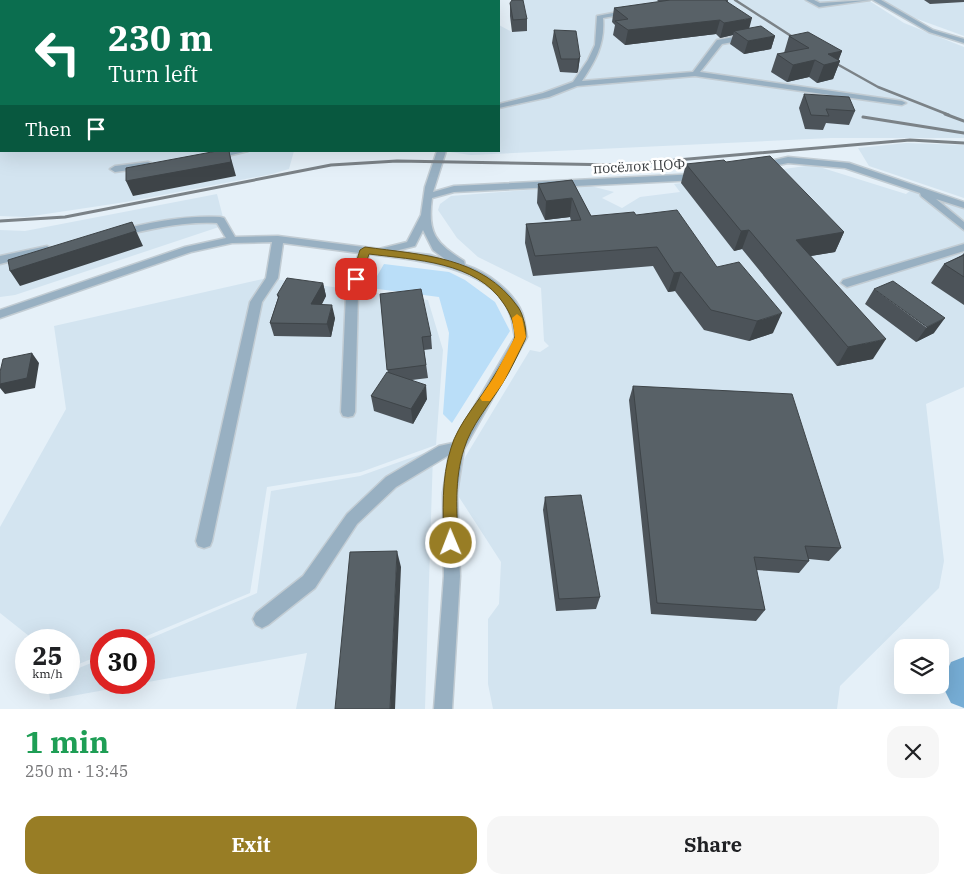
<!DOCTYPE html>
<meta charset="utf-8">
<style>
body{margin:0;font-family:"IBM Plex Serif",serif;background:#f6f6f6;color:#202124;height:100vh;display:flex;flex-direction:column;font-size:19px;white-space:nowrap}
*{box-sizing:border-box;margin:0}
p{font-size:16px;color:#757577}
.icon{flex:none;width:28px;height:28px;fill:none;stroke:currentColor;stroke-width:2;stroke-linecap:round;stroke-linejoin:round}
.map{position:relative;height:709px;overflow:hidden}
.drawer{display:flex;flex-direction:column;background:#fff;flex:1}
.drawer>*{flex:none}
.top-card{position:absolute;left:0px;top:0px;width:500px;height:152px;box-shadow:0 5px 20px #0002;background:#0b6e4f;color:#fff;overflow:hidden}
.tools{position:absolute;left:894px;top:639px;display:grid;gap:10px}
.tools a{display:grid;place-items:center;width:55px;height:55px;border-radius:10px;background:#fff;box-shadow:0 5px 20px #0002;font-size:25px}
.speed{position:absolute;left:15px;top:629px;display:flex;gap:10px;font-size:25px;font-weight:700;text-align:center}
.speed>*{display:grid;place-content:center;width:65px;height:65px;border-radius:50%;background:#fff;box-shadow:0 5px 20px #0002;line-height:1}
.speed small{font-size:12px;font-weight:400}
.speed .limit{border:8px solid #d22;background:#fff;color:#111}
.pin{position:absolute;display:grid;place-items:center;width:42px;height:42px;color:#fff;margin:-21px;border-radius:10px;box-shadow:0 2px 8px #0006}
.me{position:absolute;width:55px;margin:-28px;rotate:359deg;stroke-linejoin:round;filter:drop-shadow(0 0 4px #0008)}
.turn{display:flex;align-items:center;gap:18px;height:105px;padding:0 25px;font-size:22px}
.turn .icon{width:65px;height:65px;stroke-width:2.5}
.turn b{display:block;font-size:35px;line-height:42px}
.then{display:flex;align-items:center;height:48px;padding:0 25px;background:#0003;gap:10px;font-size:19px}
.round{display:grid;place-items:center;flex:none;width:52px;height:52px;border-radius:15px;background:#f6f6f6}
.head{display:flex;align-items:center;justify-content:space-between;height:85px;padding:0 25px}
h1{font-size:30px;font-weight:800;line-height:38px;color:#1e9e55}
.primary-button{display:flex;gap:10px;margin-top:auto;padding:10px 25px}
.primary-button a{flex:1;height:58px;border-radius:15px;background:#987d25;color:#fff;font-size:20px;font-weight:800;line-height:58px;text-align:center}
.primary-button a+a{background:#f6f6f6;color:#202124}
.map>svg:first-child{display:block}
</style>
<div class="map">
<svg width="964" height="709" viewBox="0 0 964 709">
<rect width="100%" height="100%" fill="#e5f0f8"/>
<!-- built -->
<path fill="#d3e4f0" d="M518,0H868L904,23L964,47V138H831L471,155L450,152L499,151V25L512,32L510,16Z
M883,0H964V36L909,16Z
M0,142L1,151H294L289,169L272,174L126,202L26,217L0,216Z
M906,143L964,145V198L869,166L858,148Z
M813,165L906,194L911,190L964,207V387L926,404L944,561L939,588L840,686L837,709H493L488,684V619L499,604L501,562L457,494L464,459L530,350L540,352L549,346L544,341L541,288L478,257L457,238L438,210L440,204L451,196L587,185L614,192L602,198L622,208L640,197L680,192L674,184Z
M217,194L225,225L15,295L0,297V230L25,231Z
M267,278L428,300L443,350L436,445L361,472L267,487L250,593L137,640H101V655L69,668V640H34L0,613V527L66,409L54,326Z
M430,451L433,454L425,709H296L307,653L50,700L48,683L69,682V672L101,659V682H144V641L257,593L271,491L360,476Z"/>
<!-- green -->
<path fill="#badef8" d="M384,264L449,272L465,280L495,302L510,331L452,423L443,414L449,333L439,297L370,288Z"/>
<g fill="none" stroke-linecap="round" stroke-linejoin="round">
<!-- river -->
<path fill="#76add5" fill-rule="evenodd" d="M964,657V708L951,703L941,683L951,662Z"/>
<defs>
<path id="minor" d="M52,0H58V1H52Z
M131,0H137V1H131Z
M200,0H207V1H201Z
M353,0H359V1H353Z
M806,0H814L820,3L870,0L819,7Z
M873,0H881L933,30L964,39V43L929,32Z
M629,10L631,11V13L603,18C605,44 596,60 582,81L693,72L717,40L746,35H749V39L722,44L700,72L902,101L906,103L902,105L695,76L577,86L549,97L499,108V104L543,93L573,82L588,60L595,45L597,16Z
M0,45H1V49H0Z
M227,151H248L215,159L210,156Z
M437,151H446L433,192L454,186L698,174L703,177L698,180L454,192L432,198C427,234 436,243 464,261L465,265C487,272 513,291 522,313C525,321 525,329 527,337L464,449L457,493L460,576L452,709H434L444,576L443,493L449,455L396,487L357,524L315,588L268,625L262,628L256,625L253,619L256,613L303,576L347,514L386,477L439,446L453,443L515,337C513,330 513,321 510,314C493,265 412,260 369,254L358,293L355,412L353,416L348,417L343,416L341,412L346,293L359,253L283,243L278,278L262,302L212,541L210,546L204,548L198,546L196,541L250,302L266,278L272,242L232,243L191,252L0,318V310L185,247L226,238L217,223C184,221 152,229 120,236L115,233L116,231C150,222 185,215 220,217L224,218L235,237L278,236L379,249L407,242L421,215L425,187ZM423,230L433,250L446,260L430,255L395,251L415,246Z
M788,157L849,163L964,202V208L936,199L964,222V230L921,196L920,193L845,168L788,163L759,169L754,166L756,164Z
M148,162L151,163V167L115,172L110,169L115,166Z
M964,244V251L847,287L841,283L843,280Z
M47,246L52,249L51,251L0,264V256Z"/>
</defs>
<!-- minor casing -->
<use href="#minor" stroke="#c2ccd3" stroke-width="3"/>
<!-- minor -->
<use href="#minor" fill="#98b0c2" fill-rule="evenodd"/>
<!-- rail-far1 -->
<path stroke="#7b8287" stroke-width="2.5" d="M735,0L802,43
M828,59L878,87L949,115"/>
<!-- rail -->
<path stroke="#7b8287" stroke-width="3" d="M945,114L964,121
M863,117L964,133
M0,221L65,217L331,165L397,161L619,165L910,140L964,143"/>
</g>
<!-- wall -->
<path fill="#4c5359" d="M657,0H728V2L749,28L775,36L771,49L744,54L730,44L733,35L720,38L716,34L625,45L613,35L615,25L612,22L614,8L659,2Z
M924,0H964V2L930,4Z
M510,3L527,19V31L512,32L510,16Z
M554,30L580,57L578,71L577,73L560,72L552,43Z
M789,36L842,51L838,60L840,61L833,79L817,83L809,77L787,82L771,72L777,54L784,53Z
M804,94L855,111L849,125L826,123L823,130L805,129L799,108Z
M726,162L844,232L835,252L810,256L873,359L837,366L742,249L734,251L681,183L686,164Z
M572,180L591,216L636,215L717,267L773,333L749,341L704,330L675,291L668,292L653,266L533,276L525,243L526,224L571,221L570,217L545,220L537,203L538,184Z
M964,253V305L931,283L944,264L962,255Z
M323,283L326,296L322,304L335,318L331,337L274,336L270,323L278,298L277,295Z
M874,289L934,333L916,342L865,304Z
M380,294L431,336L432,349L424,350L428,378L412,380L427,399L413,424L374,411L371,396L388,373Z
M633,386L841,548L829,561L809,559V561L799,573L756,570L765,610L756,621L651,614L629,400Z
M545,497L600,597L596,609L556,611L543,510Z"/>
<!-- shaded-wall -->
<path fill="#3e4448" d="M752,18L748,33L734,31L733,35L720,38L724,23Z
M720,20L716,34L625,45L628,30Z
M775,36L771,49L744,54L748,41Z
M842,51L838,62L840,61L833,79L817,83L828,54Z
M580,57L578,71L577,73L578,59Z
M815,60L809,77L787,82L793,65Z
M1,73V83H0V76Z
M229,151L236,176L133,196L126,181Z
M572,198L570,217L545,220L546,201Z
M132,222L143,246L20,286L10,271Z
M749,230L742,249L734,251L741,231Z
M844,232L835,252L787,260L796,240Z
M681,272L675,291L668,292L674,273Z
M323,283L326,296L315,317L311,304Z
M332,305L335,318L331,337L327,324Z
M782,313L773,333L749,341L757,321Z
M945,318L934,333L916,342L927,327Z
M886,339L873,359L837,366L848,347Z
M32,353L39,363L35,388L5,394L0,388V384Z
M426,385L427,399L413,424L411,409Z
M397,551L401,567L395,709H390Z"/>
<!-- building -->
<path fill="#586167" stroke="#3e4448" d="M284,0H299V1H284Z
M512,0H523L527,19L513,20L510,3Z
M670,0H726V1L752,18L724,23L720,20L628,30L615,21L628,19L614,8Z
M761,26L775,36L748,41L734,31Z
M554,30L576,31L580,57L578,59H561Z
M808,32L842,51L828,54L840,61L824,65L815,60L793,65L777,54L809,48L789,36Z
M0,55H1V73L0,76Z
M804,94L849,97L855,111L826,109L829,116L811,115Z
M217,151H229L231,162L126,181V168Z
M770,156L844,232L796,240L886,339L848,347L749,230L741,231L686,164L724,160L726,162Z
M572,180L591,216L634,212L636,215L677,210L717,267L739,262L782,313L757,321L711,310L681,272L674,273L657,247L535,256L526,224L581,220L572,198L546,201L538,184Z
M132,222L136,231L10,271L8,260Z
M964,255V277L944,264Z
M287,278L323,283L311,304L332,305L327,324L270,323L279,296L277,295Z
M893,281L945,318L927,327L874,289Z
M421,289L431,336L422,337L426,365L387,370L380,294Z
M32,353L27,378L0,384V372L3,359Z
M387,372L426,385L411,409L371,396Z
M633,386L792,394L841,548L805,546L809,561L754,557L765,610L657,603Z
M581,495L600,597L559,599L545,497Z
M397,551L390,709H335L350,552Z"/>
<!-- route -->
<path fill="#987d25" stroke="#635118" d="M365,247C422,255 482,256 518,307C523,314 528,332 525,340C518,354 511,370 502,384C490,404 471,425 464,449C454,479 457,512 458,543L456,548L451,550L446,548L444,543C443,512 441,479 451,448C458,423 481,399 494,376C499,368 514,344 515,336C515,324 510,313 504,304C476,261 415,260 369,254L361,279L360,281H353L351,279L360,250Z"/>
<!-- slow -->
<path fill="#f59e0b" d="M517,314L522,318L526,337L503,383L490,401H482L480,398L494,377L515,337L512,318Z"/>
<g text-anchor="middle" stroke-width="5" stroke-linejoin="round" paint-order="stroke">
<!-- far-street labels -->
<g font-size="14" fill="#383c3f" stroke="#fff">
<text transform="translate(639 166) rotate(-3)" y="5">посёлок ЦОФ</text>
</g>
</g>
</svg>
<div class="tools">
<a><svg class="icon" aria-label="layers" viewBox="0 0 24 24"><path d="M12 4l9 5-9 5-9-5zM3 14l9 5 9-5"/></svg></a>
</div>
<div class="speed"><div>25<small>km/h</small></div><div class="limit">30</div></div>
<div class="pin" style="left:356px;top:279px;background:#d93025"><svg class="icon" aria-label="arrive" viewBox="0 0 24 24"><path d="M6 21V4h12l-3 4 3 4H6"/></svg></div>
<svg class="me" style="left:451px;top:543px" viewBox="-20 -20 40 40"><circle r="17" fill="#987d25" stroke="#fff" stroke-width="3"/><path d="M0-11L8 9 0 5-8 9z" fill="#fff"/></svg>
<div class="top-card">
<div class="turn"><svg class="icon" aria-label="left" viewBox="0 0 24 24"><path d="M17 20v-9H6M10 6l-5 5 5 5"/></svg><div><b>230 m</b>Turn left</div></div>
<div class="then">Then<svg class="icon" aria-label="arrive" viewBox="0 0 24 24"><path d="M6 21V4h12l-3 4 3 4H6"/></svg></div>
</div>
</div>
<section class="drawer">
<div class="head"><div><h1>1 min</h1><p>250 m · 13:45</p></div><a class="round"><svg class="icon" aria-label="close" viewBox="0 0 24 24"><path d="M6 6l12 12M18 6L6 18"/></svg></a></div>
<div class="primary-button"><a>Exit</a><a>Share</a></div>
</section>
